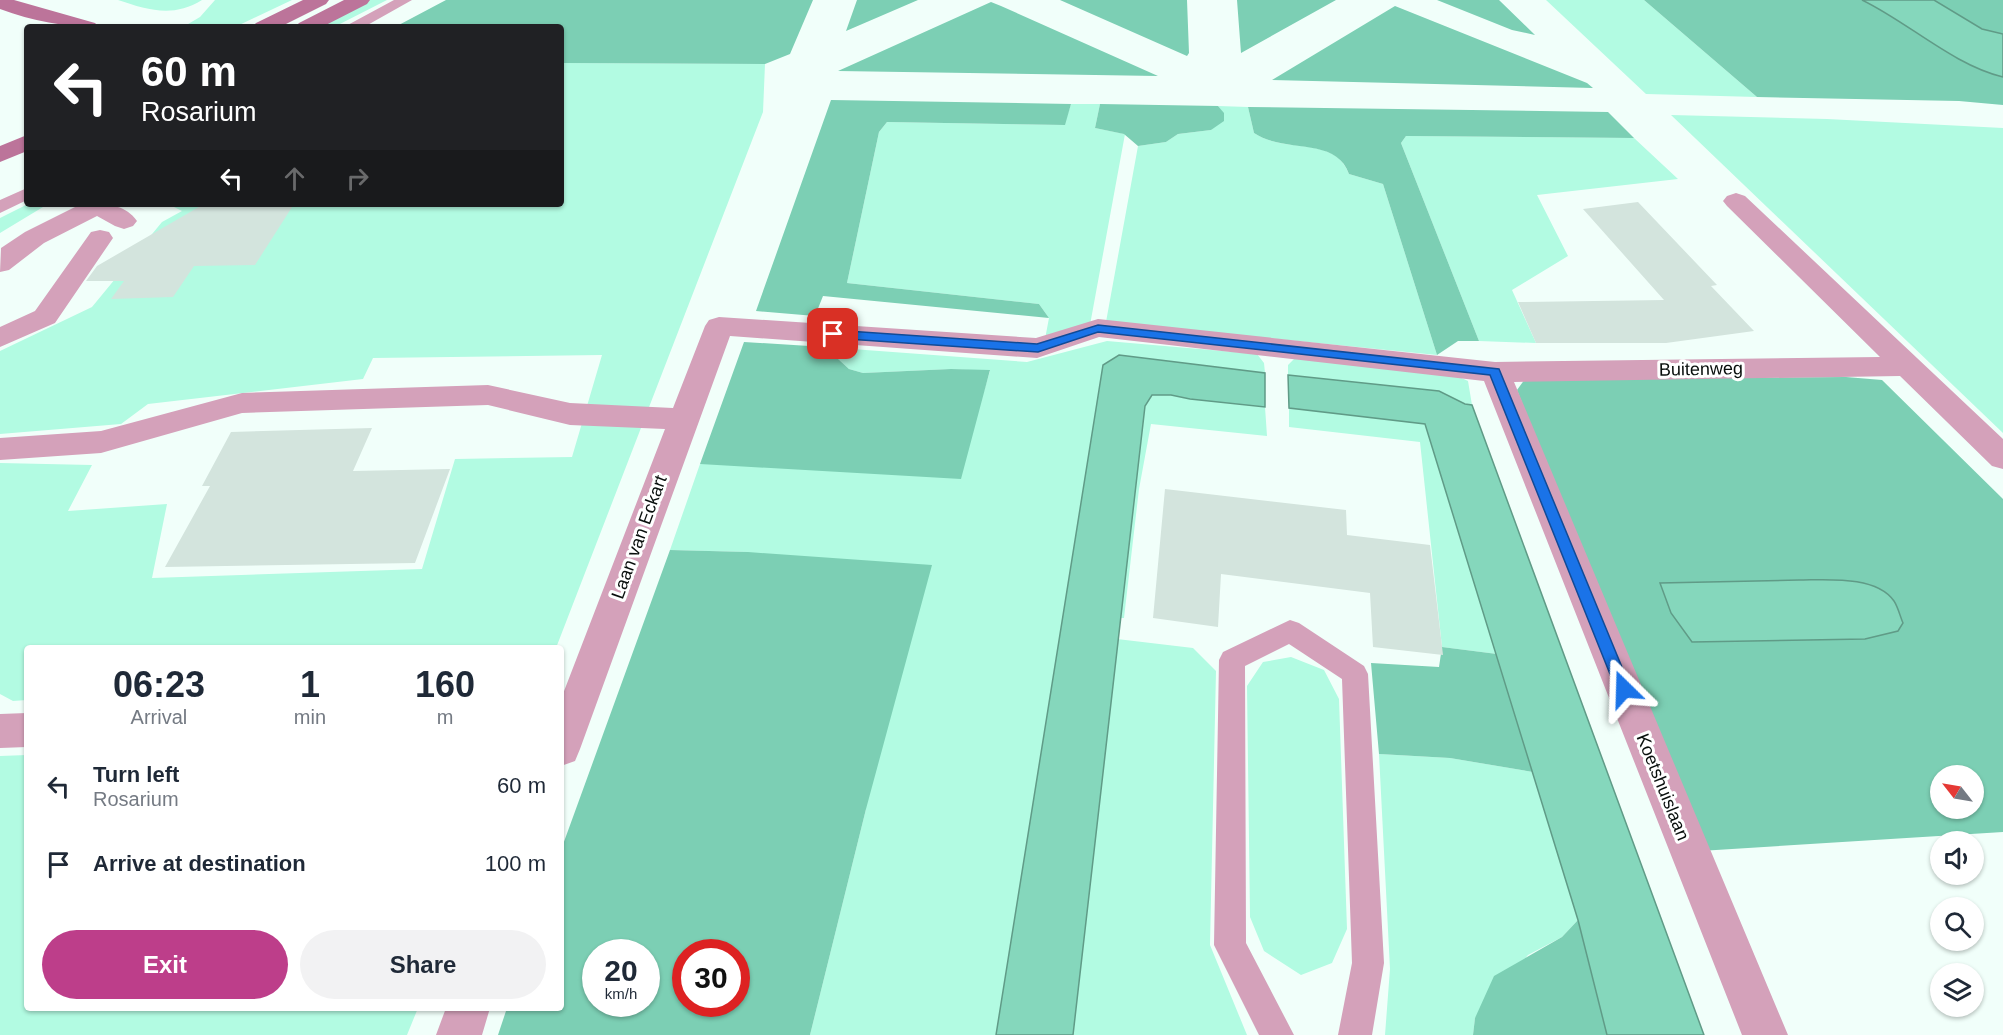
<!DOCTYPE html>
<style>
body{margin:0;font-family:Helvetica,sans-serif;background:#f2f2f3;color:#1f2937;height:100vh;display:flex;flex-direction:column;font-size:22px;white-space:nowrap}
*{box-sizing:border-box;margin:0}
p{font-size:20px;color:#747a83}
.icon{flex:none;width:33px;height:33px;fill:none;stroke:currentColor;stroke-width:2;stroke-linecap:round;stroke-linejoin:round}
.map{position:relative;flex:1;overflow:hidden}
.panel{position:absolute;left:24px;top:645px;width:540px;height:366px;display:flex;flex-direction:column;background:#fff;border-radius:6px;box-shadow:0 2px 4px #0004}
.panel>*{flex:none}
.guide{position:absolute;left:24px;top:24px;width:540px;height:183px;border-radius:6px;box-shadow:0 2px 4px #0004;background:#202124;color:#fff;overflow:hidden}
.needle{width:39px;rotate:301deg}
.tools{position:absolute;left:1930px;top:765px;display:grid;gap:12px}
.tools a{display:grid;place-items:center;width:54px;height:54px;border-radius:50%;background:#fff;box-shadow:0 2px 4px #0004;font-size:30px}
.speed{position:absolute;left:582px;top:939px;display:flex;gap:12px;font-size:30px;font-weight:700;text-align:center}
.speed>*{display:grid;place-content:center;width:78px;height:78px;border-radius:50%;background:#fff;box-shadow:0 2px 4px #0004;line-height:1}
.speed small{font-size:15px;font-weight:400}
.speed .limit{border:9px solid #d22;background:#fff;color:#111}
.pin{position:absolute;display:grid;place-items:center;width:51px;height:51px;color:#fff;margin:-26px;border-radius:12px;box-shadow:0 3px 9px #0006}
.me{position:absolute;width:66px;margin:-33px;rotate:338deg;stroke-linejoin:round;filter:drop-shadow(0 0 4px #0008)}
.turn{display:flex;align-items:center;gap:21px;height:126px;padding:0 18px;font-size:27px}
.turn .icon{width:78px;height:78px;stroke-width:2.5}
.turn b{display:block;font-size:42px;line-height:51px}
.lanes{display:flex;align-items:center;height:57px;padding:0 18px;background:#0003;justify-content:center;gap:30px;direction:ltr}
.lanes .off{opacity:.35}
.eta{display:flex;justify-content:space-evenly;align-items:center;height:102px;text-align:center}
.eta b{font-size:36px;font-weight:600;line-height:42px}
.action{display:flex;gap:12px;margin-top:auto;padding:12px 18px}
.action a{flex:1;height:69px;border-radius:36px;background:#bd3e8a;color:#fff;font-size:24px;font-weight:600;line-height:69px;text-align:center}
.action a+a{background:#f2f2f3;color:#1f2937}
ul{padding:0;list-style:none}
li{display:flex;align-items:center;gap:18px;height:78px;padding:0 18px}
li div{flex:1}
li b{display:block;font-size:22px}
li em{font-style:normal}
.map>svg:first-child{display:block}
</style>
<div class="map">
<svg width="2003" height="1035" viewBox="0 0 2003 1035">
<rect width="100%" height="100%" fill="#f1fffa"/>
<!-- green -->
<path fill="#b2fbe2" d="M118,0H202C173,18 148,10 118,0Z
M215,0H292L235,27H183L200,17Z
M368,0H387L334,27H314Z
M1546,0H1644L1757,97L1646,94Z
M561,63L765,64L763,112L556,648H27V700L13,701L0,694V463L92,465L68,511L167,504L152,578L422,569L455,459L572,457L602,355L373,358L363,379L148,404L121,424L0,434V351L92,307L162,222L182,211L168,204H561Z
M1071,104H1100L1095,128L1125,134L1090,325L1045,339L1049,318L1039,304L847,283L879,132L887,122L1064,125Z
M1218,106L1248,107L1254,133C1285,154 1335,135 1349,174L1383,184L1437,355L1106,322L1138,146L1166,142L1178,134L1211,130L1224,114Z
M1671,115L1827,119L2003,128V433Z
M1406,136L1634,138L1678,179L1537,195L1568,256L1512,290L1536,343L1479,341L1401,143Z
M28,204H48L0,233V218Z
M1107,341L1257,354L1264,363L1265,373L1119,355L1103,365L996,1035H810L866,809L748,552L670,550L700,464H735L984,391L990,371L951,369L863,373L849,369L825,347L1027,362Z
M1295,358L1455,375L1468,381L1472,405L1465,404L1439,391L1288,375V365Z
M1152,395H1171L1190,399L1265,407L1267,436L1151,424L1139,489L1124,618H1119L1145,406Z
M1289,408L1425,424L1497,654L1442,647L1420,442L1289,427Z
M1117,639L1193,648L1216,671L1210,945L1247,1035H1073Z
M1291,657L1324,670L1339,699L1347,929L1332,963L1301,975L1264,951L1250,917L1247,686L1263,662Z
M1379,754L1450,758L1533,772L1578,920L1562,937L1528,955L1475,1018L1473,1035H1385L1390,969Z
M27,755V1008H418L407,1035H0V756Z"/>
<!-- forest -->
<path fill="#7ccfb4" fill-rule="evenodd" d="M446,0H813L790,54L765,64L561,63V27H395Z
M857,0H918L846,31Z
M1060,0H1187L1189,53L1187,56Z
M1237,0H1336L1241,53Z
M1437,0H1499L1535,35L1512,30Z
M1644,0H1862C1909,22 1953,65 2003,77V105L1959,101L1757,97Z
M1934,0H2003V34L1982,29Z
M991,2L1001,6L1158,76L838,71Z
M1395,6L1587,83L1593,88L1272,80Z
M831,100L1071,104L1065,125L887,122L879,132L847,283L1039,304L1049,318L823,296L815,316L756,311Z
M1100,104L1218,106L1224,113V121L1211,130L1178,134L1166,142L1138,146L1124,134L1095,128Z
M1248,107L1608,112L1634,138L1406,136L1401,143L1479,341H1458L1437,355L1383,184L1349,174C1336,136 1285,154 1254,133Z
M744,342L825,347L849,369L863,373L951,369L990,370L961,479L700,464Z
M1846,377L1882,380L2003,499V832L1700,851L1517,390L1525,379ZM1941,776H1974V808H1941Z
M670,550L748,552L932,565L866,809L810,1035H498L507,1008H561V850ZM596,952H646V1004H596ZM686,952H736V1004H686Z
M1442,647L1497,654L1533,772L1450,758L1379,754L1371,663L1439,667Z
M1578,920L1607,1035H1473L1475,1018L1494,976L1562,937Z"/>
<!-- water -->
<path fill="#85d7bc" stroke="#609b87" stroke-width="1.5" d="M1862,0H1934L1982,29L2003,34V77C1953,65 1908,22 1862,0Z
M1119,355L1265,373V407L1190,399L1171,395H1152L1145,406L1073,1035H996L1103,365Z
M1288,375L1439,391L1465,404L1472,405L1704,1035H1607L1578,920L1425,424L1289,408Z
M1799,580C1826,580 1876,575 1894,601C1898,607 1900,616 1903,623L1898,631L1865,639L1692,642L1671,613L1660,583Z"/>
<!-- building -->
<path fill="#d3e4dd" d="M1638,202L1717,285L1711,286L1754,331L1666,343H1536L1518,302L1664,300L1583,209Z
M204,204H294L255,265L194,266L173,297L111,299L124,281H86L97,266Z
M372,428L353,471L450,469L415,563L165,567L210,486H202L231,432Z
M1165,489L1346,510L1347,535L1430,545L1443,655L1373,647L1370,593L1221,574L1218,627L1153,618Z"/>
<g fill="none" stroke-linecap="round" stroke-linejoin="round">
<!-- lane -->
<path fill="#d4a1ba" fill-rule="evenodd" d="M394,0H412L364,27H344Z
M27,188V200L0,213V200Z
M1290,620L1299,623L1364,666L1368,674L1384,963L1372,1035H1338L1352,963L1342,679L1289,644L1245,666L1246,943L1294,1035H1259L1214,945L1219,660L1223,652Z"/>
<!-- street -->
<path fill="#d4a1ba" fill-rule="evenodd" d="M1736,193L1745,196L2003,439V469L1992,466L1900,376L1514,382L1788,1035H1742L1484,381L1099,337L1037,358L730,336L580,749L575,761L561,766V699L665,429L570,425L488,405L242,413L101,453L0,460V438L101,431L242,393L488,385L570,403L673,408L705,326L709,320L719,317L1036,338L1098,319L1495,362L1880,357L1727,206L1723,201L1727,196Z
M81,204C102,204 124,202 137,221L133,226L124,229L115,226L97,216L44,243L9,270L0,272L1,248L25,232Z
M100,230L109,232L113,238L55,323L0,347V327L35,311L91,232Z
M27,713V747L0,748V714Z
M446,1008H490L482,1035H436Z"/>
<!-- secondary -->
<path fill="#bc749a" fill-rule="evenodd" d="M0,0H14L95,23L99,27C64,27 33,21 0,9Z
M303,0H329L326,4L280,27H252L256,23Z
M344,0H370L367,4L322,27H295L299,23Z
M27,135V151L0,162V146Z"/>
</g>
<!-- route -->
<path fill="#1a73e8" stroke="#114b97" stroke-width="1.5" d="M1098,325L1499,369L1631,689L1629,694H1618L1616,689L1490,375L1098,332L1038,352L833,338L827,334L833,330L1037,344Z"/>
<g text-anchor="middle" stroke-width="6" stroke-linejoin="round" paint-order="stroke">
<!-- street labels -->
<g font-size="18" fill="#080e0c" stroke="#fff">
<text transform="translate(1701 369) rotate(-1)" y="6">Buitenweg</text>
<text transform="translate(639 537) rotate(-70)" y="6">Laan van Eckart</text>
<text transform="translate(1663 787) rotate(68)" y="6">Koetshuislaan</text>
</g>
</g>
</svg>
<div class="tools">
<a><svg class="needle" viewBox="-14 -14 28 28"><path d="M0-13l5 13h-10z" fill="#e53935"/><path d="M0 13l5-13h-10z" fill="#747a83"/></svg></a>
<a><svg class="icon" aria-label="sound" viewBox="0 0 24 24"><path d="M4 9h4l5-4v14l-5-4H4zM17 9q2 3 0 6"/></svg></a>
<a><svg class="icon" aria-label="search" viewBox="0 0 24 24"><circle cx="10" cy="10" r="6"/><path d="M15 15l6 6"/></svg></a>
<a><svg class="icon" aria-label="layers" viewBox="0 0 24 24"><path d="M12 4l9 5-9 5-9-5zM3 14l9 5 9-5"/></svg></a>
</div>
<div class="speed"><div>20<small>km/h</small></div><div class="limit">30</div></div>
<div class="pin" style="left:833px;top:334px;background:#d93025"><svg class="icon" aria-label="arrive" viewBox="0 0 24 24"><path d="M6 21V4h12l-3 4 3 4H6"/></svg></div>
<svg class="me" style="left:1624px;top:689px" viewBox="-20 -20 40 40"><path d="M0-17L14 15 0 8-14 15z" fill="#1a73e8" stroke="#fff" stroke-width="4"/></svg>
<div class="guide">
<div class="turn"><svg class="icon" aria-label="left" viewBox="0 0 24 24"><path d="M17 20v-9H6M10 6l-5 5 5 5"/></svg><div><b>60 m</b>Rosarium</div></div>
<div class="lanes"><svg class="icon" aria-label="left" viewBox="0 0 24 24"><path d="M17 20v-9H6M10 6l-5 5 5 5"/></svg><svg class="icon off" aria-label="ahead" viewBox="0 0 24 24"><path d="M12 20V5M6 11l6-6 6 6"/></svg><svg class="icon off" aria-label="right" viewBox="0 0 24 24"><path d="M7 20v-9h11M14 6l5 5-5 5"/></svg></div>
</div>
<section class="panel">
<div class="eta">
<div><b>06:23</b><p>Arrival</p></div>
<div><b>1</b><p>min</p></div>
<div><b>160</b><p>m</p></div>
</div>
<ul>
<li><svg class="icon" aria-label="left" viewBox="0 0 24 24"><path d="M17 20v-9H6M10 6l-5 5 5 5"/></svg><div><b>Turn left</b><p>Rosarium</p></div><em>60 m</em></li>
<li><svg class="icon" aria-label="arrive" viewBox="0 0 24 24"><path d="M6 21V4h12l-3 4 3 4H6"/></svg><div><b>Arrive at destination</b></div><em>100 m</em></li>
</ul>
<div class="action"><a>Exit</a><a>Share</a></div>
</section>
</div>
